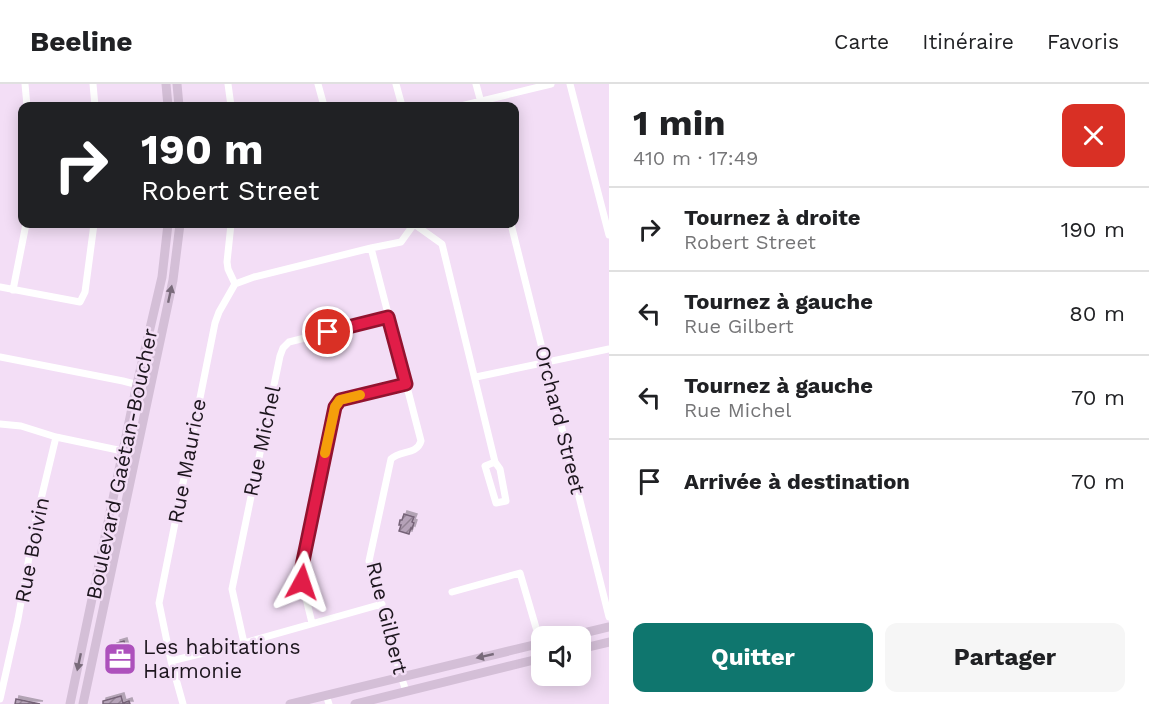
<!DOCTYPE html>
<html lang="fr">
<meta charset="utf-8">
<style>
body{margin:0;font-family:"Work Sans",sans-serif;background:#f6f6f6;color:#202124;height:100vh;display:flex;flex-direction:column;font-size:22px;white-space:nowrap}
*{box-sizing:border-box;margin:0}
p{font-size:20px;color:#757577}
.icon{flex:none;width:33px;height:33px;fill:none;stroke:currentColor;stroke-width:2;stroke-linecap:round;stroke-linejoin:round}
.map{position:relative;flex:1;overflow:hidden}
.sheet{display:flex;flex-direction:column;background:#fff;width:540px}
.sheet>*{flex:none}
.hud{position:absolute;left:18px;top:18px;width:501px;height:126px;border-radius:12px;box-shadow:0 3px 15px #0003;background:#202124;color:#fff;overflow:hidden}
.tools{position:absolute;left:531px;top:542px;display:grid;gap:12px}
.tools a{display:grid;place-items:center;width:60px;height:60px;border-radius:12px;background:#fff;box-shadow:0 3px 15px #0003;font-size:30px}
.pin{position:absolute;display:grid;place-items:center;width:51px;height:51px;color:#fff;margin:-26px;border:3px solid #fff;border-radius:50%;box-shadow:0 2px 6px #0007}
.me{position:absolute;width:66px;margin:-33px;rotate:5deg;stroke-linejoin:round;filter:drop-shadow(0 0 4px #0008)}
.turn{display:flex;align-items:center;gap:21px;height:126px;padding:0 24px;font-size:27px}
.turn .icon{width:78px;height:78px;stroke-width:2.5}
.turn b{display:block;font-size:42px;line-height:51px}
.round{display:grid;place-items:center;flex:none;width:63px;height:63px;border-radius:12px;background:#f6f6f6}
.overview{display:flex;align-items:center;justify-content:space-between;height:102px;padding:0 24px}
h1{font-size:36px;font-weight:700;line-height:45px}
.button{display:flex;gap:12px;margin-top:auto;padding:12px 24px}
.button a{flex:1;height:69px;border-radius:12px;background:#0f766e;color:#fff;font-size:24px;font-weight:700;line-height:69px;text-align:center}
.button a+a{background:#f6f6f6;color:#202124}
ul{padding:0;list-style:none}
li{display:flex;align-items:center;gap:18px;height:84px;padding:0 24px;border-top:2px solid #e0e0e0}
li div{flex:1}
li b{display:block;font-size:22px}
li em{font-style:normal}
header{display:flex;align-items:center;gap:36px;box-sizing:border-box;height:84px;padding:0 30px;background:#fff;border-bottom:2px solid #e0e0e0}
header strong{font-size:28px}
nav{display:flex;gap:33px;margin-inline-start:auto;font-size:21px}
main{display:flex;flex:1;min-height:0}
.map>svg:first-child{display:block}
</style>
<header>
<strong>Beeline</strong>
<nav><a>Carte</a><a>Itinéraire</a><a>Favoris</a></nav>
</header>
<main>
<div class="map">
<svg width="609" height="620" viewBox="0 0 609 620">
<defs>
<pattern id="building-hatch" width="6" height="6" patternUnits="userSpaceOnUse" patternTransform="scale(1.5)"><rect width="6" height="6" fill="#b5a2b8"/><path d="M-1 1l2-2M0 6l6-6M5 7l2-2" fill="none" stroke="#938395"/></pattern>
<filter id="shadow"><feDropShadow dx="3" dy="-3" stdDeviation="0" flood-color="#0004"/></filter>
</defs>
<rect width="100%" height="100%" fill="#f3def6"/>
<!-- building -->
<path fill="url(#building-hatch)" stroke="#766478" stroke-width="1.5" filter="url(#shadow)" d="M404,430L414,433L412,438L414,439L412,445L411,444L409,450L399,447L401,441H399L400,436H402Z
M124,557L132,586L120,589L116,572L118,569L117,566L119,565L117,559Z
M121,612L123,619L129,617L130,620H103V617Z
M16,615L40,620H15Z"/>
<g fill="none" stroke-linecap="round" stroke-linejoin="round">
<!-- street -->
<path stroke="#fff" stroke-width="7" d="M25,0L27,22
M93,0L95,22
M228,0L231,22
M318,0L324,22
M396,0L402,22
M476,0L482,22
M570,0L609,151
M461,22L551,0
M231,140L227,178L228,185L235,200
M414,140L442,160L495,378L500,385L506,417L496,419L485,382L495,378
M511,140L609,533
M371,164L421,357C417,371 400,366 391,375L369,477L401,592L406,607
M235,200L254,193L371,164L401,158L414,140
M0,203L80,218L85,208L94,140
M13,206L26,140
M0,273L123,297L150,304
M476,293L609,265
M0,340L21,342L56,353L137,370
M452,508L520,489L542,564
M312,539L302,498V482L335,323L340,316L406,300
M244,559L232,505L280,272L283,264L289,258L388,233
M171,577L244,559L382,520
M326,611L329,620
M0,615L18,535L35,440L56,353
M183,620L171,577L159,519L215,239L219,228L235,200"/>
<!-- secondary -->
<path stroke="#d4bfd7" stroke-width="9" d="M166,0L168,22
M177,0L179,22
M571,552L609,543
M580,565L609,558
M70,620L137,300L162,193L168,140
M83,620L173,196L180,140
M290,620L542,559
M355,620L542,574"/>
</g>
<!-- one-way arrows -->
<defs><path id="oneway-solid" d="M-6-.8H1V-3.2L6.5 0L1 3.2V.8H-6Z" transform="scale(1.5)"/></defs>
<g fill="#786a7a">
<use href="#oneway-solid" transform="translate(170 210) rotate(-78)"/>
<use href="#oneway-solid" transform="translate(485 572) rotate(167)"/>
<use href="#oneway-solid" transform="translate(79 578) rotate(102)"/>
</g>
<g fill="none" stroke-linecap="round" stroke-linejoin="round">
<defs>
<path id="route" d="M302,498V482L335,323L340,316L406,300L388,233L328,248"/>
</defs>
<!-- route casing -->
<use href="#route" stroke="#92132f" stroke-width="15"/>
<!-- route -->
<use href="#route" stroke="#e11d48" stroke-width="10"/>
<!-- slow -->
<path stroke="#f59e0b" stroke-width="10" d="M325,369L335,323L340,316L360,311"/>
</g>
<!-- icons -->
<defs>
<symbol id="office-square" viewBox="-11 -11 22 22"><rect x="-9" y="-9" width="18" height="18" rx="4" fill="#ad51bc" stroke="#f3def6"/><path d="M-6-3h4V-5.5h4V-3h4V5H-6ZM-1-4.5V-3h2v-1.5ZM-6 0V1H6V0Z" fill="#fff"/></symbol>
</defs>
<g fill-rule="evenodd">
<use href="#office-square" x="101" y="556" width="38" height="38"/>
</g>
<g text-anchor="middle" stroke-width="5" stroke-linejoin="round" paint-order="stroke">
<!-- street labels -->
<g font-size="21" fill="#1d161e" stroke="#f3def6">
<text transform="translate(560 336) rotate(76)" y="7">Orchard Street</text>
<text transform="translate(262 357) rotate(-78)" y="7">Rue Michel</text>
<text transform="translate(187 377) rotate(-79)" y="7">Rue Maurice</text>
<text transform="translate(122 380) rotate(-78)" y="7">Boulevard Gaétan-Boucher</text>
<text transform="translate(32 466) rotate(-79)" y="7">Rue Boivin</text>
<text transform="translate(387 534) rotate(76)" y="7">Rue Gilbert</text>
</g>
<!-- poi labels -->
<g font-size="21" fill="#1d161e" stroke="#f3def6" text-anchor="start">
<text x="143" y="570">Les habitations<tspan x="143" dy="24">Harmonie</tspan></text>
</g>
</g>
</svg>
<div class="tools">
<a><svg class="icon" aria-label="sound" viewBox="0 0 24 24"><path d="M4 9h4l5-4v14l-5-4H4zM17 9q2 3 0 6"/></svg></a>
</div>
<div class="pin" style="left:328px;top:248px;background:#d93025"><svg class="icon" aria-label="arrive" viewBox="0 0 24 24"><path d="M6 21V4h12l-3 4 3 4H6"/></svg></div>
<svg class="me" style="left:302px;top:498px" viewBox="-20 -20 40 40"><path d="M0-17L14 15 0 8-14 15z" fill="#e11d48" stroke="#fff" stroke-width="4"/></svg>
<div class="hud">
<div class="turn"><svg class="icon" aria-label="right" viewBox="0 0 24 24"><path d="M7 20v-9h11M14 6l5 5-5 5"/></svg><div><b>190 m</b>Robert Street</div></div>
</div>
</div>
<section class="sheet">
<div class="overview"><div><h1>1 min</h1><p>410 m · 17:49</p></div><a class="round" style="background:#d93025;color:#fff"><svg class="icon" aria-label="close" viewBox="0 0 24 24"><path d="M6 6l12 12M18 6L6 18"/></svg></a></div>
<ul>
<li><svg class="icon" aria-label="right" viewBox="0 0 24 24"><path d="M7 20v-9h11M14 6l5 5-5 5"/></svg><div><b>Tournez à droite</b><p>Robert Street</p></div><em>190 m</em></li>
<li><svg class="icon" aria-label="left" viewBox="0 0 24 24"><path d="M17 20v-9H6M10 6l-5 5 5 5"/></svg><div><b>Tournez à gauche</b><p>Rue Gilbert</p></div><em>80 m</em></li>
<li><svg class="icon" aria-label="left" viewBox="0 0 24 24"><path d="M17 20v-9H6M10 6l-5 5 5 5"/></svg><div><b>Tournez à gauche</b><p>Rue Michel</p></div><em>70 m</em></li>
<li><svg class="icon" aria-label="arrive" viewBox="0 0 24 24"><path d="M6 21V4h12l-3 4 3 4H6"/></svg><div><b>Arrivée à destination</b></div><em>70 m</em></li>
</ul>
<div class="button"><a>Quitter</a><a>Partager</a></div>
</section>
</main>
